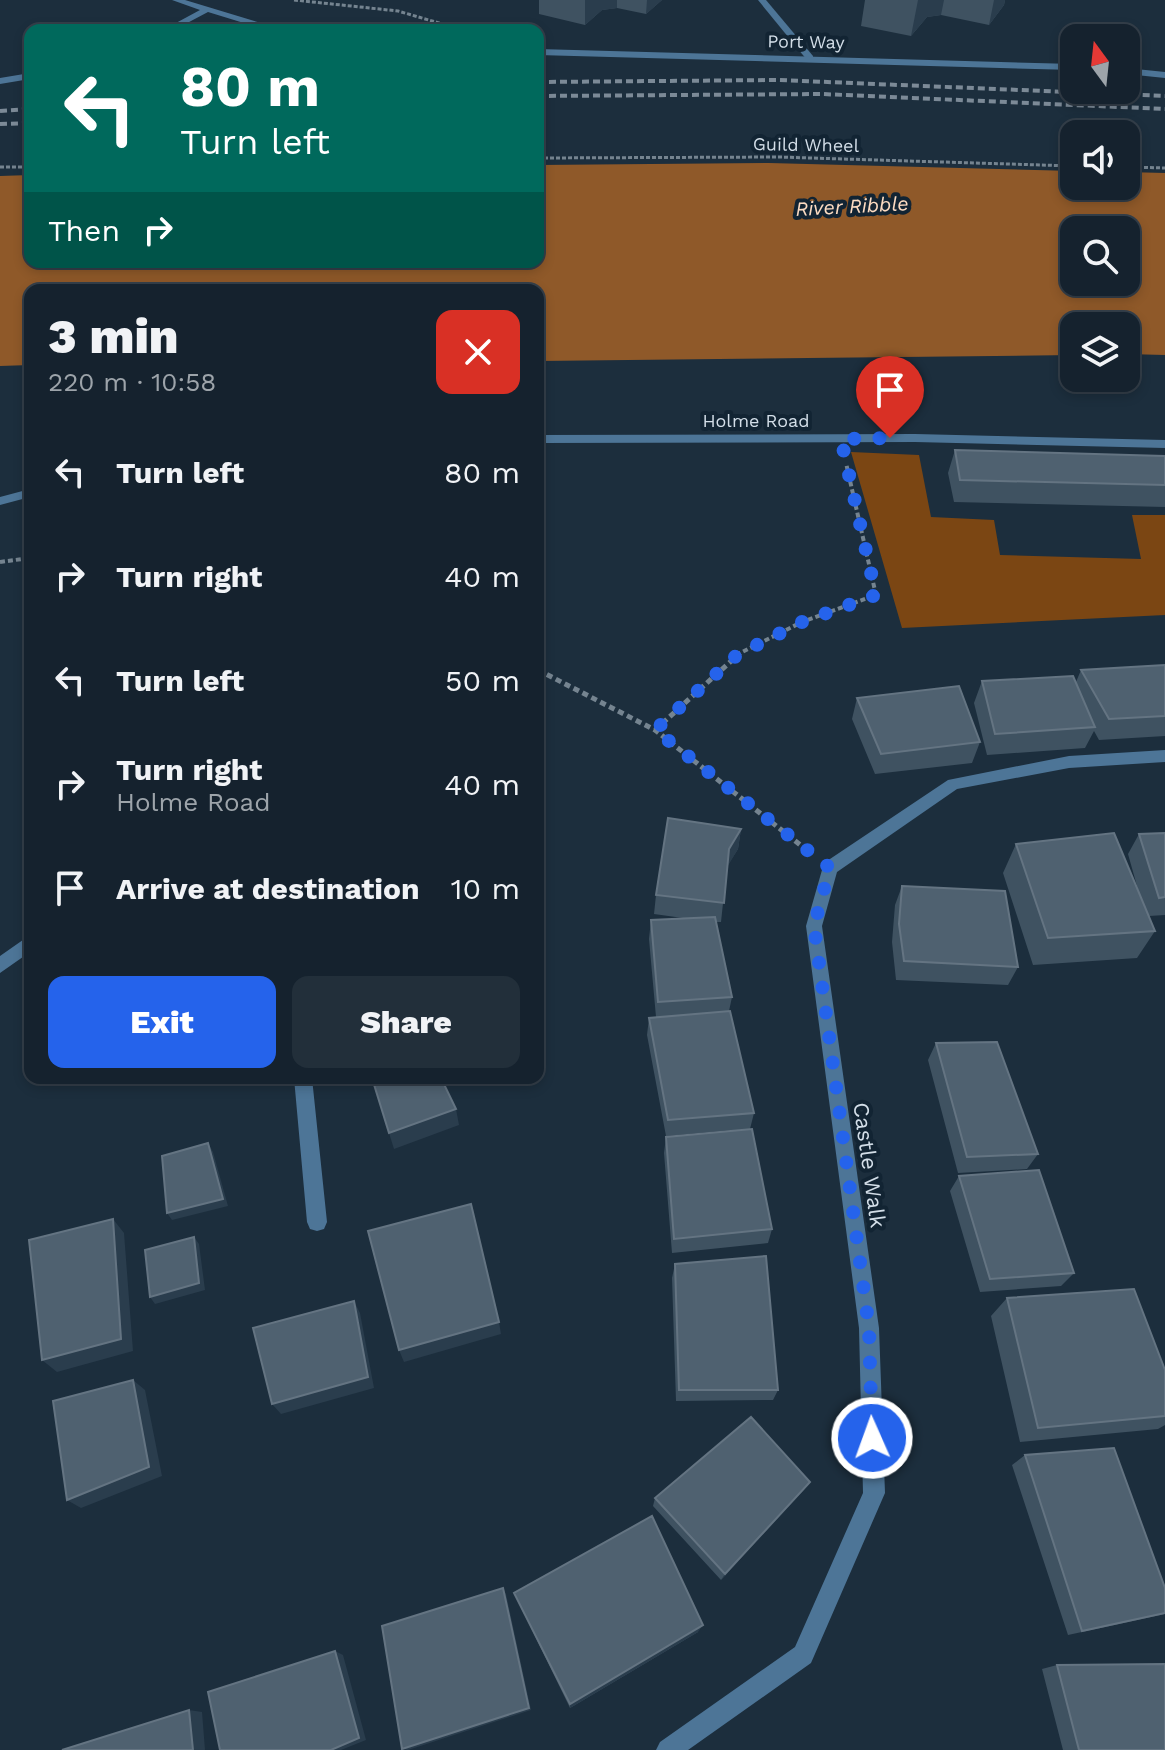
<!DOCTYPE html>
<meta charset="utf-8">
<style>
body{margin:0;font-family:"Work Sans",sans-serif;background:#222f3a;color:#f1f3f6;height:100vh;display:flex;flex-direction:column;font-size:30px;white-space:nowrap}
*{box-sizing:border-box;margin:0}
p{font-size:26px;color:#9da4aa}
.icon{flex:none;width:44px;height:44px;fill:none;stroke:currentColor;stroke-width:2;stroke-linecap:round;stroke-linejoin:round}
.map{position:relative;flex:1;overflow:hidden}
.panel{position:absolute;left:24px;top:284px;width:520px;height:800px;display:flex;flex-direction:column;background:#15222e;border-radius:16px;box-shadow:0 4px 12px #0003,0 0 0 2px #343f4a}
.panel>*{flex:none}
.hud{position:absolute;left:24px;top:24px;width:520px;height:244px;border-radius:16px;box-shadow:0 4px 12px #0003,0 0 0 2px #343f4a;background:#00695c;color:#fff;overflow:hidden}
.needle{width:52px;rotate:345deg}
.controls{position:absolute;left:1060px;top:24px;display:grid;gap:16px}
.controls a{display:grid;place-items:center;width:80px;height:80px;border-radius:16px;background:#15222e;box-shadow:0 4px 12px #0003,0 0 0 2px #343f4a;font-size:40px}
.pin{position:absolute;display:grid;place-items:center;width:68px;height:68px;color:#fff;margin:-82px -34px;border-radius:50% 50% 50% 0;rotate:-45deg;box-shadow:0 0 8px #0007}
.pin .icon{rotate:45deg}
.me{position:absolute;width:88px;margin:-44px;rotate:358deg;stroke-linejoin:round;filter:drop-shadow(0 0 6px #0008)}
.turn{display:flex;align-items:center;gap:28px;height:168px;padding:0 24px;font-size:36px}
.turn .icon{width:104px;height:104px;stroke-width:2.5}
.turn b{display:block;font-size:56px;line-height:68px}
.then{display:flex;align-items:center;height:76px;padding:0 24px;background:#0003;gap:16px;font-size:30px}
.round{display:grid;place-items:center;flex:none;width:84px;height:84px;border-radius:16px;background:#222f3a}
.head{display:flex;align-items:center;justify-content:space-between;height:136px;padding:0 24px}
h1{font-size:48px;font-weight:800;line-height:60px}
.cta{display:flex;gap:16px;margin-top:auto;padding:16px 24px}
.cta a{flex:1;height:92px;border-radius:16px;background:#2563eb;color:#fff;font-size:32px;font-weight:800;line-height:92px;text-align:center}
.cta a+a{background:#222f3a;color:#f1f3f6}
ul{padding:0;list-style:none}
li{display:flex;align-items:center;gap:24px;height:104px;padding:0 24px}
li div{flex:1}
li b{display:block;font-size:30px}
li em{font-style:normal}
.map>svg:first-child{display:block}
</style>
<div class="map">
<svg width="1165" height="1750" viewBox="0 0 1165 1750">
<rect width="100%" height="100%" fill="#1c2e3d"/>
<!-- forest -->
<path fill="#7b4613" d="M851,452L919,455L931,517L994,520L1000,555L1141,559L1132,515H1165V615L902,628Z"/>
<!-- water -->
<path fill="#8f5929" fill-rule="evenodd" d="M769,163L1074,171V186H1126V172L1165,173V355L1126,354V326H1074V355L538,361V290H30V365L0,366V176L30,175V262H538V165ZM1074,230H1126V282H1074Z"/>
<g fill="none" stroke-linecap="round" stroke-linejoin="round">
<!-- path-far2 -->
<path stroke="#758490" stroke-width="3" stroke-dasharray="4 2" stroke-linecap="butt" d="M294,0L398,11L463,30
M538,158L778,157L1074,166
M0,167H30
M1126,167L1165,168"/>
<!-- path-far1 -->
<path stroke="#758490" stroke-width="4" stroke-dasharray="5 3" stroke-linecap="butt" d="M0,562L30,558
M736,655L802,622L876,595L846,463"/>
<!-- path -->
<path stroke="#758490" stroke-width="5" stroke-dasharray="6 4" stroke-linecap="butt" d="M538,670L655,730L808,851
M655,730L740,653"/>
<!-- service -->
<path fill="#4d7597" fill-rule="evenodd" d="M758,0H766L813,56V60H807Z"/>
<!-- minor -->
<path fill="#4d7597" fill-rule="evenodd" d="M915,434L1165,440V448L915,442L538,443V435Z
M30,489V497L0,505V497Z
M1165,750V762L1069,768L957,789L837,872L822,926L879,1328L885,1493L811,1663L688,1750H656L660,1742L795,1647L863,1493L859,1328L806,926L824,863L948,780L1069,756Z
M30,935V952L0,973V956Z
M294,1078H312L327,1222L324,1229L317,1231L310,1229L307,1222Z"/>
<!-- tertiary -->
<path fill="#4d7597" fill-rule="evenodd" d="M172,0H185L261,23L297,30L260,28L208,12L174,30H163L200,10Z
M538,49L1074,64V70L538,55Z
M1126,68L1165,72V78L1126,74Z
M30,73V79L0,84V78Z"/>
<!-- rail -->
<path stroke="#7c8a97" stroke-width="4" stroke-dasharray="7 4" stroke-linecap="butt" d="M538,82L779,80L1165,96
M538,96L822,94L1165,109
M0,111L30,109
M0,124L30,123"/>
</g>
<!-- wall -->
<path fill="#3f5261" d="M539,0H662L646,14L617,8L602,10L585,25L539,14Z
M863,0H1005L1004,5L989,25L941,15L927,17L911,36L861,26L865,0Z
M30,86V104H29L26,94Z
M955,450L1165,456V507L954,502L948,473Z
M1165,665V736L1099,740L1094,731L1085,748L987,755L974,703L982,681L1076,682L1081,670Z
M857,698L980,742L972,763L875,774L852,719Z
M741,829L738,849L727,866L721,922H716L732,997L729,1011L754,1113L750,1129L772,1229L768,1243L672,1253L664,1153L666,1137L732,1130L666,1136L647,1035L649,1018L656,1017L649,939L651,920L690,919L654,914L656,895Z
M1165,833V915L1149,916L1155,931L1137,958L1033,965L1003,873L1016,844L1139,893L1128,854L1139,834Z
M902,886L1018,967L1008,985L896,980L892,942L895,905Z
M936,1043L1038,1154L1027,1169L958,1173L928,1060Z
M959,1176L1074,1273L1061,1286L980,1292L950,1191Z
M675,1264L778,1390L773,1400L676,1401L672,1278Z
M1007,1298L1165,1370V1425L1158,1429L1020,1442L991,1316Z
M1025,1455L1165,1588V1614L1068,1635L1012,1465Z
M810,1482L721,1580L653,1506L655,1498Z
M514,1593L698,1632L570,1708Z
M1057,1665L1165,1750H1063L1042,1669Z"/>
<!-- shaded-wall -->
<path fill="#2a3d4d" d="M585,0H617V8L602,10L585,25Z
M647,0H662L646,14Z
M918,0H944L941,15L927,17L911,36Z
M994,0H1005L1004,5L989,25Z
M741,829L738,849L726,869L729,849Z
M40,1078H68L44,1084Z
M456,1109L459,1125L394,1149L389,1133Z
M208,1143L213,1152L228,1206L172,1220L167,1213Z
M113,1219L124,1233L133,1351L57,1372L42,1360Z
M194,1237L199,1244L205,1290L155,1304L150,1297Z
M354,1301L360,1313L374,1388L281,1414L272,1404Z
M499,1322L501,1334L404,1362L399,1350Z
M133,1380L145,1390L162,1476L81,1508L67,1500Z
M810,1482L804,1490L721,1580L725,1574Z
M503,1588L506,1594L531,1710L408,1750L402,1749Z
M703,1625L698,1632L570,1708V1704Z
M335,1651L343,1655L366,1740L341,1750H331Z
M189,1710L202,1712L205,1750H193Z"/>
<!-- building -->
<path fill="#4f6170" stroke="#647482" stroke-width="2" d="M27,86H30V93L26,94Z
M955,450L1165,456V485L960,480Z
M1165,665V716L1109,719L1081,670Z
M1073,676L1095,727L995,734L982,681Z
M959,686L980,742L881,754L857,698Z
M668,818L741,829L729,849L724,903L656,895Z
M1114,833L1155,931L1048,938L1016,844Z
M1165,833V897L1159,898L1139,834Z
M902,886L1005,891L1018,967L904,961L899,924Z
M715,917L732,997L658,1002L651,920Z
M30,984V1035L28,985Z
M730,1011L754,1113L668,1120L649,1018Z
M997,1042L1038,1154L967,1157L936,1043Z
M372,1078H441L456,1109L389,1133Z
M752,1129L772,1229L674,1239L666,1137Z
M208,1143L223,1199L167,1213L162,1156Z
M1039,1170L1074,1273L990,1279L959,1176Z
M471,1204L499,1322L399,1350L368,1231Z
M113,1219L121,1339L42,1360L29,1240Z
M194,1237L199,1283L150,1297L145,1250Z
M766,1256L778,1390H679L675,1264Z
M1134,1289L1165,1370V1416L1038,1428L1007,1298Z
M354,1301L368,1377L272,1404L253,1328Z
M133,1380L149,1467L67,1500L53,1401Z
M751,1417L810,1482L725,1574L655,1498Z
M1114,1448L1165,1588V1613L1082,1631L1025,1455Z
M652,1516L703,1625L570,1704L514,1593Z
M503,1588L529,1708L402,1749L382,1626Z
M335,1651L359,1738L331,1750H220L208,1692Z
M1165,1664V1750H1079L1057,1665Z
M189,1710L193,1750H62Z"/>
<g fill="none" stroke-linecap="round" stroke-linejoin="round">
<!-- route -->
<path stroke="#2563eb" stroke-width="14" stroke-dasharray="0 25.2" d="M872,1438L869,1328L814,926L830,868L655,730L737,655L802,622L876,595L841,439L890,438"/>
</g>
<g text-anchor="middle" stroke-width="8" stroke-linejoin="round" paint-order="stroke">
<!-- far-street labels -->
<g font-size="18" fill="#d3dee8" stroke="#122433">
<text transform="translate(806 42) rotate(1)" y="6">Port Way</text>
<text transform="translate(806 145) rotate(1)" y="6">Guild Wheel</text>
<text x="756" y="427">Holme Road</text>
</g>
<!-- far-water labels -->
<g font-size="20" font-style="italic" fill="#fddcc2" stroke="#122433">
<text transform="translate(852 206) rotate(-3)" y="7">River Ribble</text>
</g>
<!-- street labels -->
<g font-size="22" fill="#d3dee8" stroke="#122433">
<text transform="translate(870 1165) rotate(82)" y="8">Castle Walk</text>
</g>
</g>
</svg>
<div class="controls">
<a><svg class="needle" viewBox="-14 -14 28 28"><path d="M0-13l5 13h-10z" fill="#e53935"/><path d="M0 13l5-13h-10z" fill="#9da4aa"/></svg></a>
<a><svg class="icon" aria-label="sound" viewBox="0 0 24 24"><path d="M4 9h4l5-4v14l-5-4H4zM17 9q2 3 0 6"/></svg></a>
<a><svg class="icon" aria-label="search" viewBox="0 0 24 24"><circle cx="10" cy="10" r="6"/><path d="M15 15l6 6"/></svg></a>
<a><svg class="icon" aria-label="layers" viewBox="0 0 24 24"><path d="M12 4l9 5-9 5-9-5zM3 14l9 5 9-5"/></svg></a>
</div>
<div class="pin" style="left:890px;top:438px;background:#d93025"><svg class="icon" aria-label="arrive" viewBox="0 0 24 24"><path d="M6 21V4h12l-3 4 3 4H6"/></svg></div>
<svg class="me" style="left:872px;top:1438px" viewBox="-20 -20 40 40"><circle r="17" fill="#2563eb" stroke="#fff" stroke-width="3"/><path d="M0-11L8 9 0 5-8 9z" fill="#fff"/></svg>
<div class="hud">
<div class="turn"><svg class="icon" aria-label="left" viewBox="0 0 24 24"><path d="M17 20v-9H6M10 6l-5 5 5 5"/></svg><div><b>80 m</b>Turn left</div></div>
<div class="then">Then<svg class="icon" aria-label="right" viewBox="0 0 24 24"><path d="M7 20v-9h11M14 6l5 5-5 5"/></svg></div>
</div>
<section class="panel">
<div class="head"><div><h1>3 min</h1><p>220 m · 10:58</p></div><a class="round" style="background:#d93025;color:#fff"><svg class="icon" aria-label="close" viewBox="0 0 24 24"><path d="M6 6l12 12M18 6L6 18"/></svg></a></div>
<ul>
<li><svg class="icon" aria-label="left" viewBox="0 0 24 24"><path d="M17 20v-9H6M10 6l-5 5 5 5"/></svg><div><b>Turn left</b></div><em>80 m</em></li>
<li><svg class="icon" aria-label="right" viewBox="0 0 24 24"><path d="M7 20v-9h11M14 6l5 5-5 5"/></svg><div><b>Turn right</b></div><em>40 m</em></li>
<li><svg class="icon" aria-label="left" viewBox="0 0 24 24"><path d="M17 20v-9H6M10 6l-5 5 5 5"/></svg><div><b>Turn left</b></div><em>50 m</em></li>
<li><svg class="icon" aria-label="right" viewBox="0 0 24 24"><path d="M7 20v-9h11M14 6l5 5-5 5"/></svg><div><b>Turn right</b><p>Holme Road</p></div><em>40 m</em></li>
<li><svg class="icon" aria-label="arrive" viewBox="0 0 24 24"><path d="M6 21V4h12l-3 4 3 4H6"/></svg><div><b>Arrive at destination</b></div><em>10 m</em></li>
</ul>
<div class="cta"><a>Exit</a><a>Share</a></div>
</section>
</div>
